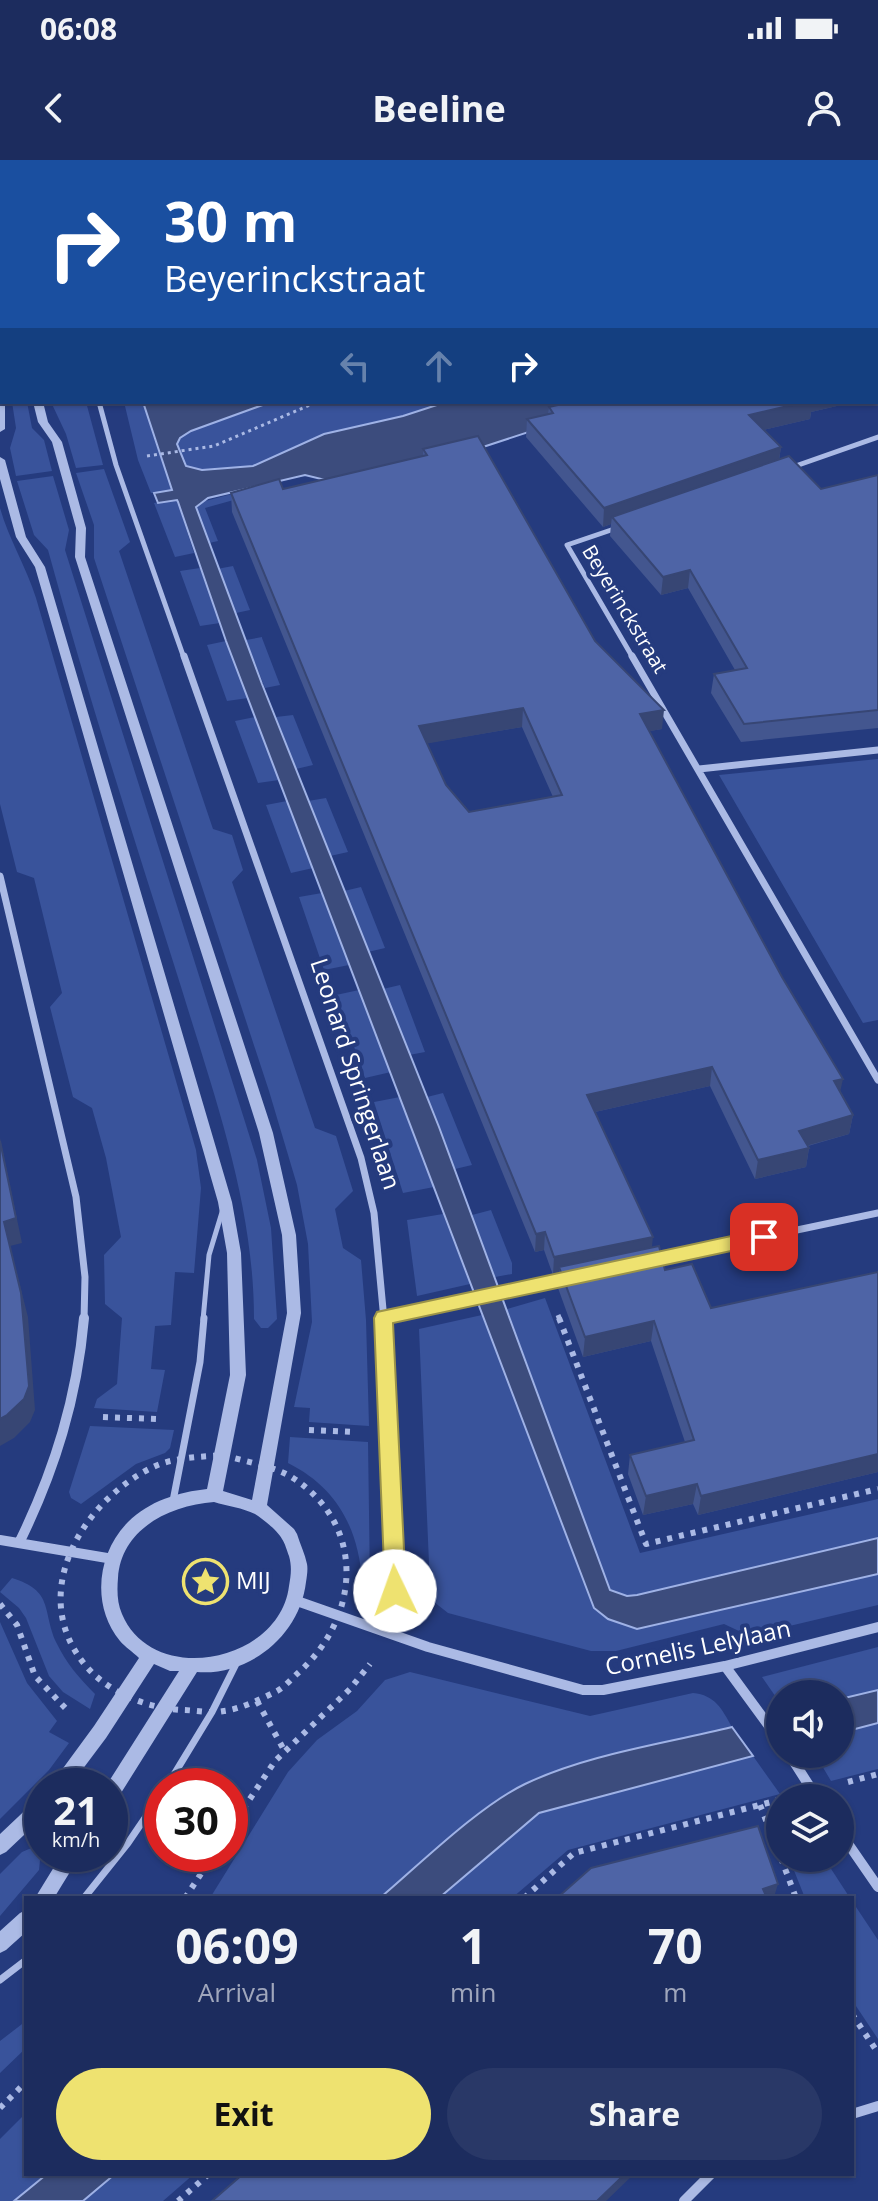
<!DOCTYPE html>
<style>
body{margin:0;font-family:"Open Sans",sans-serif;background:#293867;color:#f1f3f6;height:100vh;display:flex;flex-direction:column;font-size:30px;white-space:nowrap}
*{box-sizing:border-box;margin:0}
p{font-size:26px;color:#a0a7bc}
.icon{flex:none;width:44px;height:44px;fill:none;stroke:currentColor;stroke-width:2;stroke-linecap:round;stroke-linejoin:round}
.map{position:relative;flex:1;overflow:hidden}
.panel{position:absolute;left:24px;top:1736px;width:830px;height:280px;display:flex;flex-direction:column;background:#1c2c5e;border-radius:0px;box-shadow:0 2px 6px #0004,0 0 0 2px #3a4873}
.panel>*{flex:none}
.guide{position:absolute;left:0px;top:0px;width:878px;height:244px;box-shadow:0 2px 6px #0004,0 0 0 2px #3a4873;background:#1a4fa0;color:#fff;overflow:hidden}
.controls{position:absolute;left:766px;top:1520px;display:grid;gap:16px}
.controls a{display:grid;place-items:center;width:88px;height:88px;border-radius:50%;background:#1c2c5e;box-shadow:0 2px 6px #0004,0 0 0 2px #3a4873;font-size:40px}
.speed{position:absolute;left:24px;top:1608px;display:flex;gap:16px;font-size:40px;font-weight:700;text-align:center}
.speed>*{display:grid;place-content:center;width:104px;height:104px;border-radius:50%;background:#1c2c5e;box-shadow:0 2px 6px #0004,0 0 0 2px #3a4873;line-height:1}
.speed small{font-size:20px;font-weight:400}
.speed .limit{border:12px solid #d22;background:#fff;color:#111}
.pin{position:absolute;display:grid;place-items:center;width:68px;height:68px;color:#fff;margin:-34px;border-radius:16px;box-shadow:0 4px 12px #0006}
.me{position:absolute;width:88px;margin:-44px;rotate:357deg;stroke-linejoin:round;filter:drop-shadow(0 0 6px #0008)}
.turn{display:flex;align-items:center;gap:28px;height:168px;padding:0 32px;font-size:36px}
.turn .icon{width:104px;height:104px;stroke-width:2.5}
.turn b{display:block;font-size:56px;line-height:68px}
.lanes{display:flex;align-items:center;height:76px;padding:0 32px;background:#0003;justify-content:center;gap:40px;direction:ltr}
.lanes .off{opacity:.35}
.eta{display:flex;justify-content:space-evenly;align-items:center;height:136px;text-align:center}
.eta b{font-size:48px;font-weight:700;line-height:56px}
.primary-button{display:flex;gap:16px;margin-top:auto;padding:16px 32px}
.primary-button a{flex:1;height:92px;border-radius:48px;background:#eee270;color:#111;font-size:32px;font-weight:700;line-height:92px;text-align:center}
.primary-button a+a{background:#293867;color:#f1f3f6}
.status{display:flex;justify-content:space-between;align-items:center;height:56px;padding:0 40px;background:#1c2c5e;direction:ltr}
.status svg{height:22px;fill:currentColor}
header{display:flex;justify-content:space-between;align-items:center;height:104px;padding:0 32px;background:#1c2c5e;font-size:36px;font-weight:700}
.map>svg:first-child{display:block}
</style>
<div class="status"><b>06:08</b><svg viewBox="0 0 49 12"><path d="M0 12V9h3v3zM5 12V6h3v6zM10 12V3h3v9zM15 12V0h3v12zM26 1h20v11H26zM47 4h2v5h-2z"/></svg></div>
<header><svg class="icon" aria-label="back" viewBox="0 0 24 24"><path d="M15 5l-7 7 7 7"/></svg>Beeline<svg class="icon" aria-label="person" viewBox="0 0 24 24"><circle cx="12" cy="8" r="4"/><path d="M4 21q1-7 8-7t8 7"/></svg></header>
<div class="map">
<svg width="878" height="2041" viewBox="0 0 878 2041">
<rect width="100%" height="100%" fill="#253b7e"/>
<!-- green -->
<path fill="#39539b" d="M12,242H27L32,268L44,280L52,311L16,316L10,288L16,268Z
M51,242H86L103,305L76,308L66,274Z
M124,242H143L173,330L151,333L138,300Z
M271,242H446L253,306L197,310L186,306L177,284L180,278L191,271Z
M104,309L130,382L119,391L213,669L232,675L243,710L232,722L315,968L336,976L353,1031L335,1049L343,1088L361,1100L366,1160L369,1266L309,1262L310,1248L294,1247L312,1162L308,1084L297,1025L269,931L94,398V365L76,313Z
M53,316L69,370L65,390L257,1000L271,1068L277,1159L268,1168H261L254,1159C254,1045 215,938 182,830C136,684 88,537 48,390L34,375L17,321Z
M265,325L269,330L205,348L218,381L209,383L196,347L198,343Z
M177,340L194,393L175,397L154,343Z
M0,348C9,380 26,406 36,438L196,990L201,1028L194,1113L175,1112L171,1165L155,1166L151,1209L165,1210L157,1252L94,1248L97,1239L117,1224L122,1158L105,1144L104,1095L121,1077L106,998L92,948L73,937L50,847L62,833L34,718L17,712L0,644Z
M233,406L250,450L236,453L217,409Z
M200,408L220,463L200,466L180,411Z
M262,477V478L280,525L265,528L246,480Z
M226,481L248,538L227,541L207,485Z
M293,555L313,605L296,609L276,557Z
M255,557L279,620L258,623L235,561Z
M878,599V860L863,863L719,615Z
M326,638L348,692L330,696L308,641Z
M287,641L313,708L291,713L266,645Z
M361,727L385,788L368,792L344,731Z
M322,733L349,805L324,810L299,737Z
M400,825L425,892L409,895L383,829Z
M359,830L391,912L365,918L336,835Z
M443,933L472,1005L455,1009L427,937Z
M400,937L434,1027L403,1033L374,942Z
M491,1050L512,1103V1114L495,1117L472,1055Z
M443,1054L470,1124L417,1136L407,1060Z
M545,1138L640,1393L878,1339V1378L637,1435L627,1437L610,1430L507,1149Z
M482,1155L594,1447L608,1459L637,1469L878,1414V1445L743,1477L739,1471L724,1464L616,1491H591L448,1453L434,1442L430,1427L419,1169Z
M90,1266L174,1270L170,1288L165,1293L136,1304L81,1344L71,1338L69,1332Z
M290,1277L368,1282L370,1423L362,1420C358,1367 336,1327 288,1303Z
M12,1418C54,1431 42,1450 56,1482C66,1503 79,1518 95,1534L90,1549L63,1532L49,1516L26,1458L19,1448L0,1432Z
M0,1462L27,1523L57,1561L49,1572L69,1583L49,1610L0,1659Z
M878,1487V1530L840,1539V1534H780V1543L762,1517Z
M410,1512L590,1556L693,1533C715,1535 722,1549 732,1567L548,1615L497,1640L380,1738H210L288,1612L317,1580L357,1551L385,1520Z
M878,1563V1609L831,1621L815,1594H840V1573Z
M753,1596L780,1634L568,1690L512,1738H439L539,1653Z
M36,1686L41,1690L39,1710L0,1756V1714L22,1692Z
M789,1698H824L850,1738H805Z
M852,1741L878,1780V1879L852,1840Z
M26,1861V1888L0,1913V1881Z
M26,1953V2014H47L14,2041H0V1979Z
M115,2014H194L163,2041H83Z"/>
<!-- water -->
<path fill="#3c4c7d" stroke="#9fb2e6" stroke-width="2" d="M143,242H271L191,271L180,278L177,284L186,306L202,310L253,306L324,274L403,256L446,242H620L358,328L305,315L208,338L196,347L262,524L439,967L610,1430L627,1436L637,1435L878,1378V1414L637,1469L608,1459L594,1448L226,481L178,342L177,340L158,343L154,333L172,330Z
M878,1530V1563L840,1573V1539Z
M732,1567L753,1596L539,1653L439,1738H380C420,1704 479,1646 525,1624C588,1594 664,1584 732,1567Z
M47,2014H115L83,2041H14Z"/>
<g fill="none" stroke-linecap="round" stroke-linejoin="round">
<!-- path-far2 -->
<path stroke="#abbae5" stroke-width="3" stroke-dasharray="3 4" stroke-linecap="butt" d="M147,296L214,286L317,242"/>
<!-- path-far1 -->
<path stroke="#abbae5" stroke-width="5" stroke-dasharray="4 5" stroke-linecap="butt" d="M558,1155L560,1160"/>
<!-- path -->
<path stroke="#abbae5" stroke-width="6" stroke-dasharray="5 7" stroke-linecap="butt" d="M559,1158L646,1384L878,1329
M103,1257L157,1259
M309,1270L355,1272
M224,1295C245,1302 275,1306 293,1318C367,1366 360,1458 298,1513C291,1519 284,1528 275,1532C261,1539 240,1549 224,1551C211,1554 195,1550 182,1550C147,1548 109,1533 86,1506C26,1435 82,1341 153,1307C174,1297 201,1297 224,1295Z
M0,1444L17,1465L35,1516L69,1552
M257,1541L284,1590
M848,1622L878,1614
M230,1642L242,1649
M760,1645L780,1696
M230,1669L275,1601L350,1529L370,1504
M781,1698L796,1738
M185,1738L214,1694
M524,1738L574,1693L779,1640
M852,1854L878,1893
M0,1948L26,1922
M178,2041L209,2014"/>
<!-- service-far1 -->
<path stroke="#abbae5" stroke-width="5" d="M203,1160L209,1095L223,1049"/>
<!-- service -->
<path stroke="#abbae5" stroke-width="7" d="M173,1341L200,1202L204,1158
M167,1626L212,1552L238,1500
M84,1738L128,1683L162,1633
M0,1820L26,1800"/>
<!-- minor-far2 -->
<path stroke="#abbae5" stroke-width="5" d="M99,242L116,305L184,498
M787,309L878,277
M620,367L567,385L633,498"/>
<!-- minor-far1 -->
<path stroke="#abbae5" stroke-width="7" d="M184,496L361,998L374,1053L384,1160
M632,496L878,920
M699,609L878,590
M0,716L76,1037L85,1117L84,1160
M654,1100L878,1053
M384,1158L567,1120"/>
<!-- minor -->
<path stroke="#abbae5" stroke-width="10" d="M384,1158L396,1449L390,1473
M0,1380L113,1399
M20,1381C55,1309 77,1238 84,1158
M297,1441L428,1487L583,1530H603L725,1506L878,1467
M725,1506L780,1581
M789,1594L817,1638
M840,1672L878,1727
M852,1954L878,1946
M684,2041L711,2014"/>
<!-- tertiary -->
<path fill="#abbae5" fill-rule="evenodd" d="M3,0H11V2H3Z
M36,0H44V2H36Z
M2,22V38L0,39V23Z
M0,242L5,245V269L0,272Z
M33,242H43L48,262L62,282L86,368L85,397L273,973L296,1075L301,1153L267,1345L294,1369L297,1374C300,1384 305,1394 307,1404C308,1409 307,1416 306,1422C300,1475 250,1516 197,1512L116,1641L110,1643V1626H106L179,1511H170L154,1504L106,1578L70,1626H50L94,1566L139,1498C133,1492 125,1487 120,1481C91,1446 97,1393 128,1362C149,1341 179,1332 207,1329L230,1215L227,1093L218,1042L35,407L16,377L0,319V297L5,300L26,377L45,407L232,1042L241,1093L246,1215L223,1331L252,1340L287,1153L282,1075L259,973L75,397L76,368L52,282L38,262ZM214,1342C227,1346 243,1348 255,1354C263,1359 278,1371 282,1379C285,1383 287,1391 289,1396C292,1407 291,1415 289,1426C280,1502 153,1528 122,1454C117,1443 117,1430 118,1418C121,1369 170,1345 214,1342Z
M42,1638V1658L6,1692L0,1695V1674L36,1640Z
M62,1694H81L54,1738H35Z
M26,1750V1772L6,1790L0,1793V1771L20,1753Z"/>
</g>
<!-- wall -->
<path fill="#43568f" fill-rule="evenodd" d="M531,0H812V2H531Z
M571,242H854L811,252L810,259L763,270L781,287L779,300L821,329L878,315V568L741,582L711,533L714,514L735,510L688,428L661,435L610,376L611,364L603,367L526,277L527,259L548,254L549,247Z
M423,289L595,481L662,569L649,571L853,955L849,974L808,986L809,988L806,1007L755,1019L710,926L595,952L651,1088L665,1110L711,1148L878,1112V1312L698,1355L693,1344L643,1355L628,1314L630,1295L685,1282L651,1181L583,1197L558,1128L559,1114L553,1115L544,1090L535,1092L232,352L231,333L283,329L423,296ZM522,567L553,637L469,652L446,625L427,583Z"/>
<!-- shaded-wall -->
<path fill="#374674" d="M878,212V230H876V213Z
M805,242H854L811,252L810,259L746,274L749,255Z
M781,287L778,306L612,357L611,364L603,367L604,348Z
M690,410L688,428L661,435L663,417Z
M523,548L522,567L419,585V566Z
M664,550L662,569L639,573L640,554Z
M712,907L710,926L586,954L587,935Z
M843,919L839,937L834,921Z
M853,955L849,974L795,989L799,971Z
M0,978L22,1083L10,1086L28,1157L35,1250L30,1262L14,1278L0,1286Z
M809,988L806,1007L755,1019L758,1000Z
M545,1072L544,1090L535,1092L536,1074Z
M653,1077L651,1095L559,1107V1114L553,1115L554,1097Z
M654,1161L651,1181L583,1197L585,1177Z
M878,1294V1312L698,1355L701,1336Z
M697,1324L693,1344L643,1355L646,1336Z
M778,1724L774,1737L761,1738L763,1729Z
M625,2014H634L606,2041H597Z"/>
<!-- building -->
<path fill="#4e64a6" stroke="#374674" stroke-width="2" fill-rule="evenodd" d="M161,0H382L383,2H160Z
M531,0H767L768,2H531Z
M878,142V212L876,213V143Z
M571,242H805L749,255L781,287L604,348L527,259L553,253L549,247Z
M478,276L595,481L664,550L640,554L782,817L843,919L834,921L853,955L799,971L809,988L758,1000L712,907L587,935L653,1077L554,1097L545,1072L536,1074L231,333L279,319L283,329L427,295L423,289ZM523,548L562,635L469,652L446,625L419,566Z
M789,296L821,329L878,315V550L744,564L714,514L747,508L690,410L663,417L612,357Z
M0,981L16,1058L4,1062L21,1133L29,1226L24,1239L7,1255L0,1259Z
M659,1086L665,1110L692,1104L711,1148L878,1112V1294L701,1336L697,1324L646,1336L630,1295L694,1280L654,1161L585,1177L559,1107Z
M758,1666L778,1724L763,1729L767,1738H557L591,1708Z
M243,2014H625L597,2041H212Z"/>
<!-- route -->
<path fill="#eee270" stroke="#9b9349" stroke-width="2" d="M764,1069L773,1077L764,1084L393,1163L406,1431L403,1437L395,1440L388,1437L385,1431L374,1158L377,1152Z"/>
<!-- icons -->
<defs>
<symbol id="sight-ring" viewBox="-11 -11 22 22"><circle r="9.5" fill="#253b7e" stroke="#eee270" stroke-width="1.5"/><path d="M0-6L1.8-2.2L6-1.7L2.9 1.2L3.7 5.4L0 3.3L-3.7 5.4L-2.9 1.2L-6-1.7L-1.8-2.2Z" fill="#eee270"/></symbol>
</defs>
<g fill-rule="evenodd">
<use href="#sight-ring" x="180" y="1396" width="51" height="51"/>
</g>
<g text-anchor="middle" stroke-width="8" stroke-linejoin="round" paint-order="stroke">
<!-- far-street labels -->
<g font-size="20" fill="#fff" stroke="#253b7e">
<text transform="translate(625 449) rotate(59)" y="7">Beyerinckstraat</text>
</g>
<!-- street labels -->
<g font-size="24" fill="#fff" stroke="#253b7e">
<text transform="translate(355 914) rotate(72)" y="8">Leonard Springerlaan</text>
<text transform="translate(698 1488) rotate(-12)" y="8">Cornelis Lelylaan</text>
</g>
<!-- poi labels -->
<g font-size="24" fill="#fff" stroke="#253b7e" text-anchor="start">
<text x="236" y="1429">MIJ</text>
</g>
</g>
</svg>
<div class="controls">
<a><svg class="icon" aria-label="sound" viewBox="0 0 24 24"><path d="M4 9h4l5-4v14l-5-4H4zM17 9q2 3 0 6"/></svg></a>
<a><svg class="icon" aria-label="layers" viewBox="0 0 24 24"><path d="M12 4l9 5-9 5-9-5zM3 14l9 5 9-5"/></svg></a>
</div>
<div class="speed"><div>21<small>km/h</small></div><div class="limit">30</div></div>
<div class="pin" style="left:764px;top:1077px;background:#d93025"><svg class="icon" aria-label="arrive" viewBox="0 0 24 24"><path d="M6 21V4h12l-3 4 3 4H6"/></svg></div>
<svg class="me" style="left:395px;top:1431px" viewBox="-20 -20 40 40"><circle r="19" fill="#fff"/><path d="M0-13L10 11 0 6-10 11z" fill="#eee270"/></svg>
<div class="guide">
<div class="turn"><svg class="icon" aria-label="right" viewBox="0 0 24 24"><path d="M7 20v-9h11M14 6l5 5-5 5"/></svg><div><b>30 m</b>Beyerinckstraat</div></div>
<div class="lanes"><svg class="icon off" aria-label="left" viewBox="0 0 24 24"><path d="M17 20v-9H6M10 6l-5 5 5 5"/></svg><svg class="icon off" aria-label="ahead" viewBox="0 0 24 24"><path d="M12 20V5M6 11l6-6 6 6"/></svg><svg class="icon" aria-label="right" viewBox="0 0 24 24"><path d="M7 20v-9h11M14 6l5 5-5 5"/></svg></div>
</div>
<section class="panel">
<div class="eta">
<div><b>06:09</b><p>Arrival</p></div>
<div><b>1</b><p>min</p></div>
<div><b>70</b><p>m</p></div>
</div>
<div class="primary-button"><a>Exit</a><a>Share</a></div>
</section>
</div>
